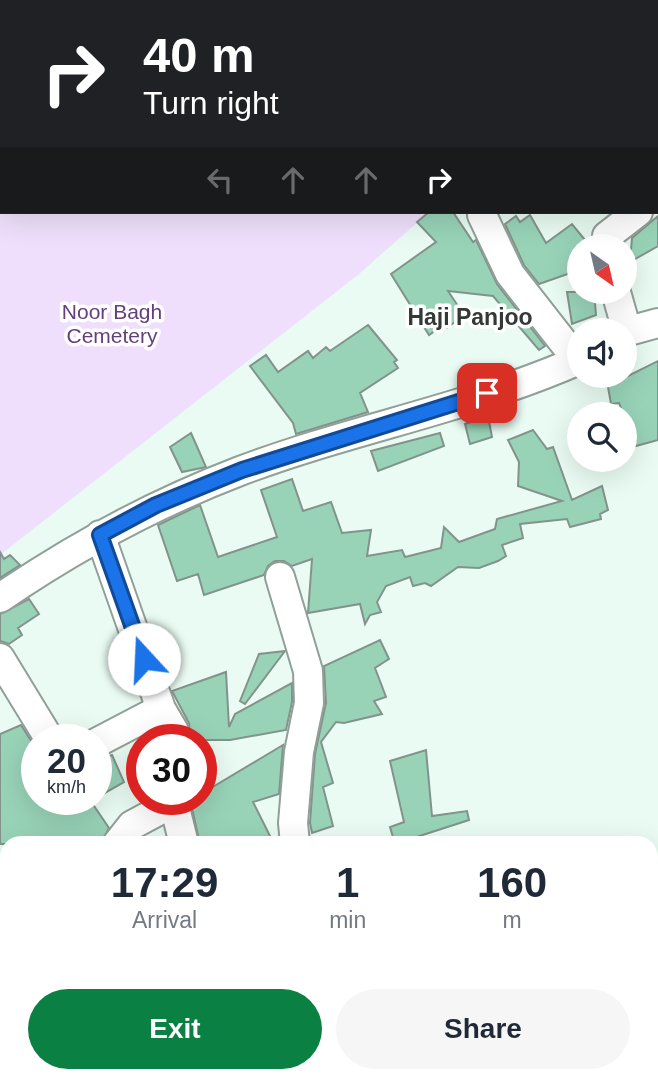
<!DOCTYPE html>
<style>
body{margin:0;font-family:Arial,sans-serif;background:#f6f6f7;color:#1f2937;height:100vh;display:flex;flex-direction:column;font-size:26px;white-space:nowrap}
*{box-sizing:border-box;margin:0}
p{font-size:23px;color:#747a83}
.icon{flex:none;width:38px;height:38px;fill:none;stroke:currentColor;stroke-width:2;stroke-linecap:round;stroke-linejoin:round}
.map{position:relative;flex:1;overflow:hidden}
.details{position:absolute;left:0px;top:836px;width:658px;height:247px;display:flex;flex-direction:column;background:#fff;border-radius:21px 21px 0 0;box-shadow:0 7px 28px #0002}
.details>*{flex:none}
.banner{position:absolute;left:0px;top:0px;width:658px;height:214px;box-shadow:0 7px 28px #0002;background:#202124;color:#fff;overflow:hidden}
.needle{width:46px;rotate:146deg}
.tools{position:absolute;left:567px;top:234px;display:grid;gap:14px}
.tools a{display:grid;place-items:center;width:70px;height:70px;border-radius:50%;background:#fff;box-shadow:0 7px 28px #0002;font-size:35px}
.speed{position:absolute;left:21px;top:724px;display:flex;gap:14px;font-size:35px;font-weight:700;text-align:center}
.speed>*{display:grid;place-content:center;width:91px;height:91px;border-radius:50%;background:#fff;box-shadow:0 7px 28px #0002;line-height:1}
.speed small{font-size:18px;font-weight:400}
.speed .limit{border:10px solid #d22;background:#fff;color:#111}
.pin{position:absolute;display:grid;place-items:center;width:60px;height:60px;color:#fff;margin:-30px;border-radius:14px;box-shadow:0 4px 10px #0006}
.me{position:absolute;width:77px;margin:-38px;rotate:340deg;stroke-linejoin:round;filter:drop-shadow(0 0 5px #0008)}
.turn{display:flex;align-items:center;gap:24px;height:147px;padding:0 28px;font-size:32px}
.turn .icon{width:91px;height:91px;stroke-width:2.5}
.turn b{display:block;font-size:49px;line-height:60px}
.lanes{display:flex;align-items:center;height:66px;padding:0 28px;background:#0003;justify-content:center;gap:35px;direction:ltr}
.lanes .off{opacity:.35}
.eta{display:flex;justify-content:space-evenly;align-items:center;height:119px;text-align:center}
.eta b{font-size:42px;font-weight:700;line-height:49px}
.primary-button{display:flex;gap:14px;margin-top:auto;padding:14px 28px}
.primary-button a{flex:1;height:80px;border-radius:42px;background:#0b8043;color:#fff;font-size:28px;font-weight:700;line-height:80px;text-align:center}
.primary-button a+a{background:#f6f6f7;color:#1f2937}
.map>svg:first-child{display:block}
</style>
<div class="map">
<svg width="658" height="1082" viewBox="0 0 658 1082">
<rect width="100%" height="100%" fill="#e9fbf2"/>
<!-- green -->
<path fill="#efdffc" d="M0,0H658V30L656,2H2V212H429L359,274L0,555Z"/>
<!-- building -->
<path fill="#98d3b8" stroke="#83938c" stroke-width="2" d="M429,212H453L473,242L476,240L497,284L545,346L539,350L493,296L448,291L464,315L447,328L444,325L429,335L391,274L436,242L417,222Z
M530,215L546,243L572,224L590,246L579,247V270L539,284L524,265L505,224L516,216L520,222Z
M658,216V246L630,262L632,238Z
M567,292H594L596,315L572,324Z
M368,325L397,360L394,362L398,368L360,393L368,412L296,434L293,423L250,366L266,355L278,372L308,351L313,358L326,347L330,351Z
M658,361V440L636,446L619,403L611,404L606,376H628Z
M488,416L492,437L470,444L465,424Z
M533,430L547,449L553,447L572,500L602,486L608,510L600,514L601,519L570,527L567,519L520,524L523,538L502,545L506,556L498,561L479,568L458,567L431,586L425,583L413,586L410,577L386,586L377,602L381,612L370,615L365,624L360,604L308,613L312,559L292,566L284,561H275L268,566L264,575L204,595L198,574L177,581L158,525L200,505L218,557L277,537L261,490L292,479L303,511L331,502L342,533L371,530L367,556L402,550L405,557L441,548L444,527L459,542L495,529L497,519L562,501L518,486L519,462L508,440Z
M191,433L206,467L182,472L170,447Z
M440,433L444,446L378,471L371,451Z
M0,552L4,559L10,555L20,565L0,578Z
M29,599L39,614L18,628L22,635L9,644L0,641V614Z
M380,640L389,659L375,668L386,697L374,701L382,714L344,723L336,722L321,742L333,783L323,787L333,826L312,833L310,823L315,754L326,703L324,666Z
M285,651L245,704L240,701L259,654Z
M226,672L229,727L235,714L292,683V702L286,730L230,740H191L189,723L172,691Z
M21,725L37,750V800H51L56,809L72,800H90L109,828L101,844H0V734Z
M283,745L279,794L253,802L274,844H200L190,800H201V794Z
M426,750L432,816L467,811L469,820L395,844L390,827L404,822L390,761Z
M112,755L124,782L96,798V760Z"/>
<g fill="none" stroke-linecap="round" stroke-linejoin="round">
<defs>
<path id="minor" d="M656,197L658,196
M482,215L510,274L578,361
M607,247V236L638,212
M616,292L627,331
M625,332L658,323
M100,535L161,709L174,731V740
M280,577L308,671L309,703L299,752L293,823L295,844
M0,598C76,546 154,504 240,471C351,429 470,408 579,360
M0,658L50,740
M96,743L161,709
M173,800L184,844
M117,844L132,825L173,803
M0,903L7,899
M252,1076L253,1082
M179,1082L210,1081L222,1076"/>
<path id="major" d="M0,924L7,944
M54,1076L56,1082"/>
</defs>
<!-- minor casing -->
<use href="#minor" stroke="#90a098" stroke-width="32"/>
<!-- major casing -->
<use href="#major" stroke="#90a098" stroke-width="40"/>
<!-- minor -->
<use href="#minor" stroke="#fff" stroke-width="28"/>
<!-- major -->
<use href="#major" stroke="#fff" stroke-width="37"/>
</g>
<g fill="none" stroke-linecap="round" stroke-linejoin="round">
<defs>
<path id="route" d="M144,659L100,535L156,505L242,470L487,393"/>
</defs>
<!-- route casing -->
<use href="#route" stroke="#114b97" stroke-width="18"/>
<!-- route -->
<use href="#route" stroke="#1a73e8" stroke-width="12"/>
</g>
<g text-anchor="middle" stroke-width="7" stroke-linejoin="round" paint-order="stroke">
<!-- park labels -->
<g font-size="21" fill="#63407c" stroke="#fff">
<text x="112" y="319">Noor Bagh<tspan x="112" dy="24">Cemetery</tspan></text>
</g>
<!-- neighbourhood labels -->
<g font-size="23" font-weight="bold" fill="#333a36" stroke="#fff">
<text x="470" y="325">Haji Panjoo</text>
</g>
</g>
</svg>
<div class="tools">
<a><svg class="needle" viewBox="-14 -14 28 28"><path d="M0-13l5 13h-10z" fill="#e53935"/><path d="M0 13l5-13h-10z" fill="#747a83"/></svg></a>
<a><svg class="icon" aria-label="sound" viewBox="0 0 24 24"><path d="M4 9h4l5-4v14l-5-4H4zM17 9q2 3 0 6"/></svg></a>
<a><svg class="icon" aria-label="search" viewBox="0 0 24 24"><circle cx="10" cy="10" r="6"/><path d="M15 15l6 6"/></svg></a>
</div>
<div class="speed"><div>20<small>km/h</small></div><div class="limit">30</div></div>
<div class="pin" style="left:487px;top:393px;background:#d93025"><svg class="icon" aria-label="arrive" viewBox="0 0 24 24"><path d="M6 21V4h12l-3 4 3 4H6"/></svg></div>
<svg class="me" style="left:144px;top:659px" viewBox="-20 -20 40 40"><circle r="19" fill="#fff"/><path d="M0-13L10 11 0 6-10 11z" fill="#1a73e8"/></svg>
<div class="banner">
<div class="turn"><svg class="icon" aria-label="right" viewBox="0 0 24 24"><path d="M7 20v-9h11M14 6l5 5-5 5"/></svg><div><b>40 m</b>Turn right</div></div>
<div class="lanes"><svg class="icon off" aria-label="left" viewBox="0 0 24 24"><path d="M17 20v-9H6M10 6l-5 5 5 5"/></svg><svg class="icon off" aria-label="ahead" viewBox="0 0 24 24"><path d="M12 20V5M6 11l6-6 6 6"/></svg><svg class="icon off" aria-label="ahead" viewBox="0 0 24 24"><path d="M12 20V5M6 11l6-6 6 6"/></svg><svg class="icon" aria-label="right" viewBox="0 0 24 24"><path d="M7 20v-9h11M14 6l5 5-5 5"/></svg></div>
</div>
<section class="details">
<div class="eta">
<div><b>17:29</b><p>Arrival</p></div>
<div><b>1</b><p>min</p></div>
<div><b>160</b><p>m</p></div>
</div>
<div class="primary-button"><a>Exit</a><a>Share</a></div>
</section>
</div>
